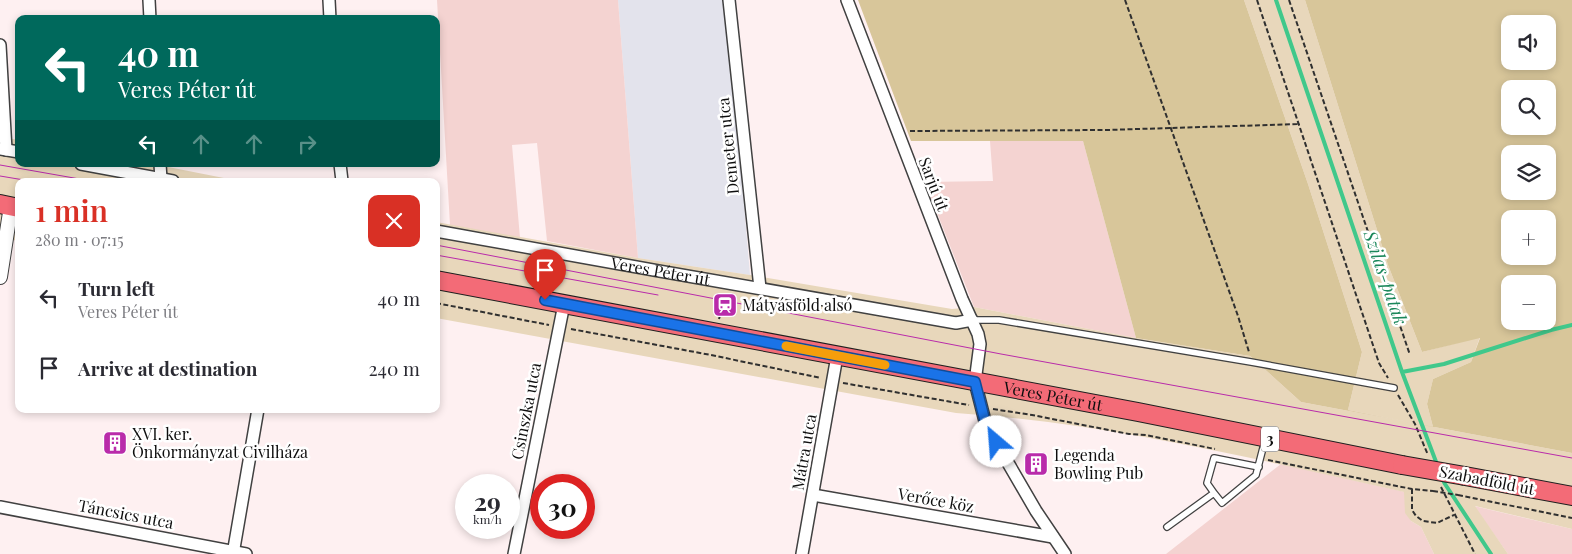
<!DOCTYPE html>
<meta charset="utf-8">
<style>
body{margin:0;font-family:"Playfair Display",serif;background:#f2f2f3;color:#2b2b33;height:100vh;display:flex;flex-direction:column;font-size:19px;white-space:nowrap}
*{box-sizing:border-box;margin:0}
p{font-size:16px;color:#7c7c81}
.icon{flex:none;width:28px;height:28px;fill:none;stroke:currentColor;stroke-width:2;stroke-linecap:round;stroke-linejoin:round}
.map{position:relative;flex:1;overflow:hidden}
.sheet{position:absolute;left:15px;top:178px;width:425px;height:235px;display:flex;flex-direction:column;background:#fff;border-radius:10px;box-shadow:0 2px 8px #0003}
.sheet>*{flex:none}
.banner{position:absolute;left:15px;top:15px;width:425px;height:152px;border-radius:10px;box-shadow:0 2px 8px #0003;background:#00695c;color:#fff;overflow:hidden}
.controls{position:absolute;left:1501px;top:15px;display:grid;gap:10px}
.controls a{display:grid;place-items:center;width:55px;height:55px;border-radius:10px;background:#fff;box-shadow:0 2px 8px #0003;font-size:25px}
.speed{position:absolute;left:455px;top:474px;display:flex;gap:10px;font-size:25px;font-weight:700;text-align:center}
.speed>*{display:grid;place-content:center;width:65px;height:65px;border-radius:50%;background:#fff;box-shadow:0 2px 8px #0003;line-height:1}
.speed small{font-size:12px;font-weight:400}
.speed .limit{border:8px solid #d22;background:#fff;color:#111}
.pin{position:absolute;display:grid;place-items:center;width:42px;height:42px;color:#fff;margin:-51px -21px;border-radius:50% 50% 50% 0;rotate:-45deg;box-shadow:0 0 5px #0007}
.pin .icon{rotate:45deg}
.me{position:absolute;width:55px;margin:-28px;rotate:333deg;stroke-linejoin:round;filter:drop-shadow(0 0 4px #0008)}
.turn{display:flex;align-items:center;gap:18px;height:105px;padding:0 20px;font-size:22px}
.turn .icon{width:65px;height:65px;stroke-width:2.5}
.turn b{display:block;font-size:35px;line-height:42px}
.lanes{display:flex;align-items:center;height:48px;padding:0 20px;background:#0003;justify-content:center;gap:25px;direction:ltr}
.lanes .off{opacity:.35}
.round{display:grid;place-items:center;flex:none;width:52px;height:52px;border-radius:10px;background:#f2f2f3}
.overview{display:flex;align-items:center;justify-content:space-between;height:85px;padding:0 20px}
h1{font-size:30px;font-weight:600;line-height:38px;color:#d93025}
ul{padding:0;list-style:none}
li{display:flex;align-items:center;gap:15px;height:70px;padding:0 20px}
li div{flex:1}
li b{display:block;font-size:19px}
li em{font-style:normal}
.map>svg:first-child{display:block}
</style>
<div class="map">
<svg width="1572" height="554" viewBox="0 0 1572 554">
<rect width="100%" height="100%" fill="#fef0f1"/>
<!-- industrial -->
<path fill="#e3e3ec" d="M618,0H727L750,275L638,258Z"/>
<!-- farmland -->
<path fill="#f4d3d1" d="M437,0H618L638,258L547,241L537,143L512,145L520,238L450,225Z
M990,141H1083L1136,338L974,307L925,182L993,181Z
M1281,464L1405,492L1411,521L1421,527L1434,554H1166Z
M1474,506L1572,529V554H1508Z"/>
<!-- green -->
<path fill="#e8d7bb" d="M1244,0H1305L1388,265L1422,352L1480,337L1471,362L1433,379L1427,404L1433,427L1348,410L1362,352L1308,184Z
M0,137L19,140V164H153L239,181H19V241L0,238Z
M436,222L638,258L750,275L952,309L974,307L1136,338L1250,356L1301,402L1572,453V529L1475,506L1508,554H1434L1421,527L1411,521L1405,513L1404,492C1256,459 1107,423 956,413L436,318Z"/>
<!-- forest -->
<path fill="#d8c69a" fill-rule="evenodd" d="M858,0H1244L1308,184L1362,352L1348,410L1433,427L1427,404L1433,379L1471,362L1480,338L1422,352L1388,265L1305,0H1572V453L1301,402L1250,356L1136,338L1083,141H911ZM1510,24H1548V61H1510ZM1510,89H1548V126H1510ZM1510,154H1548V191H1510ZM1510,219H1548V256H1510ZM1510,284H1548V321H1510Z"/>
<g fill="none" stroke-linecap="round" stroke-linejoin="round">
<!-- stream -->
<path stroke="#40c88b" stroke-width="4" d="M1276,0L1402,372L1438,467
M1402,372L1444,364L1551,330L1572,325
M1442,478L1445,484L1491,554"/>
<defs>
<path id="service" d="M972,320H999L1251,362L1394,388
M1214,493L1207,483L1214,458L1259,467
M1167,527L1214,493L1222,503L1256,475L1265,440"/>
<g id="minor">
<path d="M149,0L150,19"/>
<path d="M329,0L330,19"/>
<path d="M729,0L760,288"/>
<path d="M847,0L962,299L978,334L980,344L975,382L986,425L1036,511L1065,554"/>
<path d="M0,45L6,150"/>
<path d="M0,149L19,152"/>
<path d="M81,164L173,181"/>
<path d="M160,164L161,179"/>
<path d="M340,164L342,181"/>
<path id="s1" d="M436,231C609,263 783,292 956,323L972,320"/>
<path d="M813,495L1053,537"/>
<path d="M0,507L246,554"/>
<path d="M233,554L258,409"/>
<path d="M514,554L564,304"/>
<path d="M802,554L837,356"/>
</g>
<path id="tertiary" d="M0,277L11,206"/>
<g id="primary">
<path d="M0,204L19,208"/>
<path id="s2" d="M436,280L1138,412L1402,465"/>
<path d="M1465,476L1572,496"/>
</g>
</defs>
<!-- service casing -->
<use href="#service" stroke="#414141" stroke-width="8"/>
<!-- minor casing -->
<use href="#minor" stroke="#414141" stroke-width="14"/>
<!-- tertiary casing -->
<use href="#tertiary" stroke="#414141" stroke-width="16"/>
<!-- primary casing -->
<use href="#primary" stroke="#1f1f1f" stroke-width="20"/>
<!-- path -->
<path stroke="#303030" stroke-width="2" stroke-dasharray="5 2.5" stroke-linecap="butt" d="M1125,0L1238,316L1249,352
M1257,0L1379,363L1388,378
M1289,0L1410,355
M910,131L1106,130L1300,124
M436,303L549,325
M719,319L726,294
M571,329L711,355L821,378
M843,383L969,405
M1398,395L1415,424L1428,455
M993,409L1032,415L1129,434L1146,435L1215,449
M1268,460L1412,489L1433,491
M1441,487L1475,554
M1412,489V510L1416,516L1423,521L1437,523L1454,515
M1458,495L1572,518"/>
<!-- service -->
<use href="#service" stroke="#fff" stroke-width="5.5"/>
<!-- minor -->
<use href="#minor" stroke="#fff" stroke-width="11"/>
<!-- tertiary -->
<use href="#tertiary" stroke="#fff" stroke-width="14"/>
<!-- primary -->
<use href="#primary" stroke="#f36b77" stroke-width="18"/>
<!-- tram -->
<path stroke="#b92baa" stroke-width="1" d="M0,165L91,181
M0,176L30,181
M436,245L1001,354L1572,458
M436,255L658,295"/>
<defs>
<path id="primary-bridge" d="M1402,465L1465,476"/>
</defs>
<!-- primary-bridge casing -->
<use href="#primary-bridge" stroke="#1f1f1f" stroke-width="20" stroke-linecap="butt"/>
<!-- path-bridge -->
<path stroke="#303030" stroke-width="2" stroke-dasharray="5 2.5" stroke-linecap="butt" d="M1433,491L1458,495"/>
<!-- primary-bridge -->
<use href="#primary-bridge" stroke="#f36b77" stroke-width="18"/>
</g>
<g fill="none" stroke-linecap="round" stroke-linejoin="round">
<defs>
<path id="route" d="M545,300L975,382L986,425L996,442"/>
</defs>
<!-- route casing -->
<use href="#route" stroke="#114b97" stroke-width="12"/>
<!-- route -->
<use href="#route" stroke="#1a73e8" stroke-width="9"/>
<!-- slow -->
<path stroke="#f59e0b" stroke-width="9" d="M786,346L885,365"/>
</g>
<!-- icons -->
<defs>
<symbol id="station-square" viewBox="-11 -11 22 22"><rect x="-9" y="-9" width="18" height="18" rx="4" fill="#b92baa" stroke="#fff"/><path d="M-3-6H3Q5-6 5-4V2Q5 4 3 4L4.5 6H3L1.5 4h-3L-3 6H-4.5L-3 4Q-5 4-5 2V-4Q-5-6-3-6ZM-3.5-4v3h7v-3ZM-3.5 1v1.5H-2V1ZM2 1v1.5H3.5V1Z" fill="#fff"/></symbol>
<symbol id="building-square" viewBox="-11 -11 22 22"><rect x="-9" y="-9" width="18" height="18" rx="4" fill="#b92baa" stroke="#fff"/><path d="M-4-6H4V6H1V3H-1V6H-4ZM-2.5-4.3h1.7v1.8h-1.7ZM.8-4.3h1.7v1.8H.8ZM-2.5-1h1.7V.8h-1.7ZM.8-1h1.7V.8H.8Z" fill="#fff"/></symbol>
</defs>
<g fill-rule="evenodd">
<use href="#station-square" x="711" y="291" width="28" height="28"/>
<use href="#building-square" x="101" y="429" width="28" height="28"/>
<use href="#building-square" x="1022" y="450" width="28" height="28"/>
</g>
<g text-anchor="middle" stroke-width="5" stroke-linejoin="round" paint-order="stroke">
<!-- shield labels -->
<rect fill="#fff" stroke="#565656" stroke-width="1" x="1261" y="426.5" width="18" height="25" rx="4"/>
<g font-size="15" font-weight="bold" fill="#0e0e0e">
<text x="1270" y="444">3</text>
</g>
<!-- street labels -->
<g font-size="16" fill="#0e0e0e" stroke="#fff">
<text transform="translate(728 146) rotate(-96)" y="6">Demeter utca</text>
<text transform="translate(934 184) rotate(69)" y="6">Sarjú út</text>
<text dy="6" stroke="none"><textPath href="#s1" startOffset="228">Veres Péter út</textPath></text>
<text dy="6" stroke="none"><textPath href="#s2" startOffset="628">Veres Péter út</textPath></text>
<text transform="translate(526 411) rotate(-79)" y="6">Csinszka utca</text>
<text transform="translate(804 452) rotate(-80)" y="6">Mátra utca</text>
<text transform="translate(1487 480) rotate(11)" y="6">Szabadföld út</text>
<text transform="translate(936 500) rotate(10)" y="6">Verőce köz</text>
<text transform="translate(126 514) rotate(11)" y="6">Táncsics utca</text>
</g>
<!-- poi labels -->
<g font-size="16" fill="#0e0e0e" stroke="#fff" text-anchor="start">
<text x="742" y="311">Mátyásföld alsó</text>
<text x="132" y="440">XVI. ker.<tspan x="132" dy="18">Önkormányzat Civilháza</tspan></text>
<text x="1054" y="461">Legenda<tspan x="1054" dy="18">Bowling Pub</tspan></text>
</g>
<!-- water labels -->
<g font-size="18" font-style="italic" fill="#1a875a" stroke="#fff">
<text transform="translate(1385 278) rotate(71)" y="6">Szilas-patak</text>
</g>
</g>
</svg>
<div class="controls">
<a><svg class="icon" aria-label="sound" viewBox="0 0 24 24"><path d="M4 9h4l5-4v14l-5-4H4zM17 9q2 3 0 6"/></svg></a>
<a><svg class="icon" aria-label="search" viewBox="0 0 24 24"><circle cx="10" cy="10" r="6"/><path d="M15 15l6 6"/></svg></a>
<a><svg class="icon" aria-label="layers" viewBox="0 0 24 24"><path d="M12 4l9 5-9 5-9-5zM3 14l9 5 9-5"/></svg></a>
<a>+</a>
<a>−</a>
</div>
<div class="speed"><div>29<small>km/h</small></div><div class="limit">30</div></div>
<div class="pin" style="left:545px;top:300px;background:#d93025"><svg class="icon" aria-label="arrive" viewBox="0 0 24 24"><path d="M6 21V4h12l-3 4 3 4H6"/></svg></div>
<svg class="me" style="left:996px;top:442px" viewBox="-20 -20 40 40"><circle r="19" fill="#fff"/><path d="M0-13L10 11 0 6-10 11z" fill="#1a73e8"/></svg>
<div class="banner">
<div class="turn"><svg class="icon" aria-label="left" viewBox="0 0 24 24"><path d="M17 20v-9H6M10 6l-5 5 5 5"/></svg><div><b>40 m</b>Veres Péter út</div></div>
<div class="lanes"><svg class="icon" aria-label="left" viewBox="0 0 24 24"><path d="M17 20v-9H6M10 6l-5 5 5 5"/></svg><svg class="icon off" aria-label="ahead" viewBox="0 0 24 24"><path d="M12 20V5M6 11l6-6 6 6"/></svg><svg class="icon off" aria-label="ahead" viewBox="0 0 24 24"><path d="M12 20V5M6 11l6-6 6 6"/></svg><svg class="icon off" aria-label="right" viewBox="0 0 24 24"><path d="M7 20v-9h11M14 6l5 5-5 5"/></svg></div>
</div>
<section class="sheet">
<div class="overview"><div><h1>1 min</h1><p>280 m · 07:15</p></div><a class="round" style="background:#d93025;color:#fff"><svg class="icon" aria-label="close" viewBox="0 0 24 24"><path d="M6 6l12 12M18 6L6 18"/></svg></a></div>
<ul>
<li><svg class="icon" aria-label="left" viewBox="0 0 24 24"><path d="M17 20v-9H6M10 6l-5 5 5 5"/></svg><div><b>Turn left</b><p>Veres Péter út</p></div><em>40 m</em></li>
<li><svg class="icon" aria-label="arrive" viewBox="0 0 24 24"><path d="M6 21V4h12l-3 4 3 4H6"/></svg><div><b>Arrive at destination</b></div><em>240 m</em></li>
</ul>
</section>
</div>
